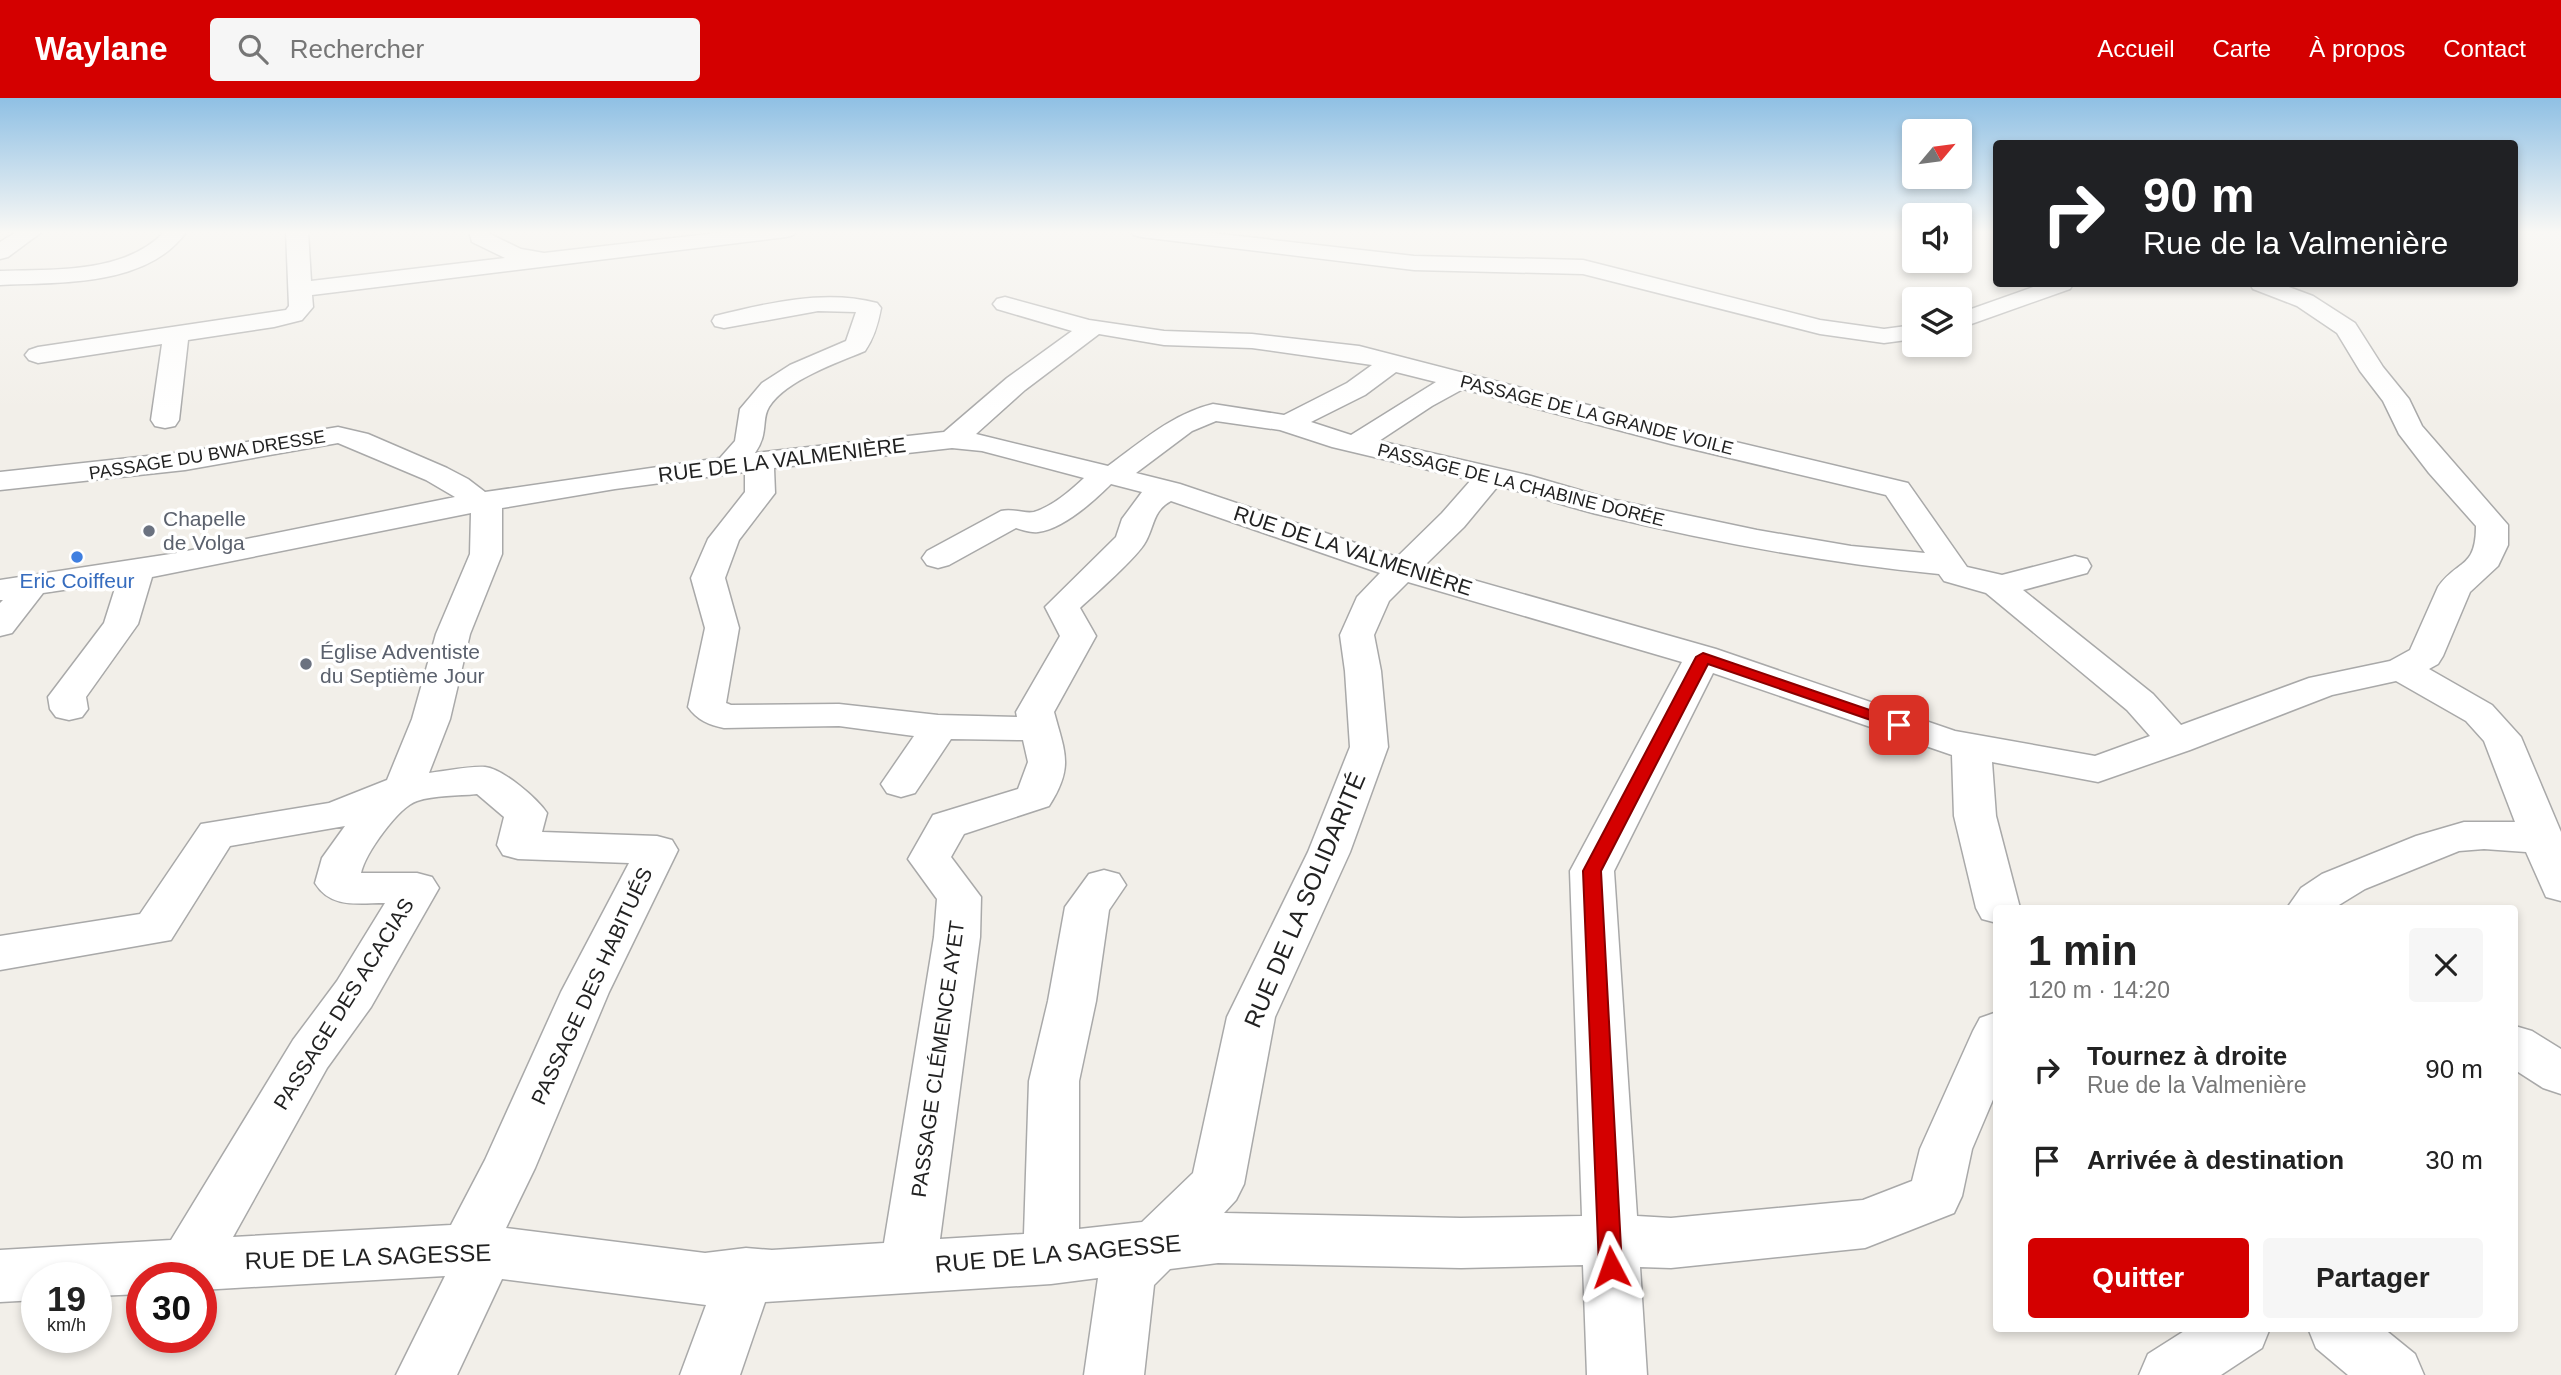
<!DOCTYPE html>
<html lang="fr">
<meta charset="utf-8">
<style>
body{margin:0;font-family:Arial,sans-serif;background:#f6f6f6;color:#222;height:100vh;display:flex;flex-direction:column;font-size:26px;white-space:nowrap}
*{box-sizing:border-box;margin:0}
p{font-size:23px;color:#767676}
.icon{flex:none;width:38px;height:38px;fill:none;stroke:currentColor;stroke-width:2;stroke-linecap:round;stroke-linejoin:round}
.map{position:relative;flex:1;overflow:hidden}
.sheet{position:absolute;left:1993px;top:807px;width:525px;height:427px;display:flex;flex-direction:column;background:#fff;border-radius:7px;box-shadow:0 4px 10px #0003}
.sheet>*{flex:none}
.banner{position:absolute;left:1993px;top:42px;width:525px;height:147px;border-radius:7px;box-shadow:0 4px 10px #0003;background:#202124;color:#fff;overflow:hidden}
.needle{width:46px;rotate:61deg}
.fabs{position:absolute;left:1902px;top:21px;display:grid;gap:14px}
.fabs a{display:grid;place-items:center;width:70px;height:70px;border-radius:7px;background:#fff;box-shadow:0 4px 10px #0003;font-size:35px}
.speed{position:absolute;left:21px;top:1164px;display:flex;gap:14px;font-size:35px;font-weight:700;text-align:center}
.speed>*{display:grid;place-content:center;width:91px;height:91px;border-radius:50%;background:#fff;box-shadow:0 4px 10px #0003;line-height:1}
.speed small{font-size:18px;font-weight:400}
.speed .limit{border:10px solid #d22;background:#fff;color:#111}
.pin{position:absolute;display:grid;place-items:center;width:60px;height:60px;color:#fff;margin:-30px;border-radius:14px;box-shadow:0 4px 10px #0006}
.me{position:absolute;width:77px;margin:-38px;rotate:356deg;stroke-linejoin:round;filter:drop-shadow(0 0 5px #0008)}
.turn{display:flex;align-items:center;gap:24px;height:147px;padding:0 35px;font-size:32px}
.turn .icon{width:91px;height:91px;stroke-width:2.5}
.turn b{display:block;font-size:49px;line-height:60px}
.round{display:grid;place-items:center;flex:none;width:74px;height:74px;border-radius:7px;background:#f6f6f6}
.head{display:flex;align-items:center;justify-content:space-between;height:119px;padding:0 35px}
h1{font-size:42px;font-weight:800;line-height:52px}
.cta{display:flex;gap:14px;margin-top:auto;padding:14px 35px}
.cta a{flex:1;height:80px;border-radius:7px;background:#d40000;color:#fff;font-size:28px;font-weight:800;line-height:80px;text-align:center}
.cta a+a{background:#f6f6f6;color:#222}
ul{padding:0;list-style:none}
li{display:flex;align-items:center;gap:21px;height:91px;padding:0 35px}
li div{flex:1}
li b{display:block;font-size:26px}
li em{font-style:normal}
header{display:flex;align-items:center;gap:42px;box-sizing:border-box;height:98px;padding:0 35px;background:#d40000;color:#fff}
header strong{font-size:33px}
nav{display:flex;gap:38px;margin-inline-start:auto;font-size:24px}
.search{width:490px;height:63px;background:#f6f6f6;display:flex;align-items:center;gap:18px;box-sizing:border-box;padding:0 24px;border-radius:7px;color:#767676;font-size:26px}
.map>svg:first-child{display:block}
</style>
<header>
<strong>Waylane</strong>
<div class="search"><svg class="icon" aria-label="search" viewBox="0 0 24 24"><circle cx="10" cy="10" r="6"/><path d="M15 15l6 6"/></svg>Rechercher</div>
<nav><a>Accueil</a><a>Carte</a><a>À propos</a><a>Contact</a></nav>
</header>
<div class="map">
<svg width="2561" height="1277" viewBox="0 0 2561 1277">
<rect width="100%" height="100%" fill="#f2efe9"/>
<g fill="none" stroke-linecap="round" stroke-linejoin="round">
<defs>
<path id="minor" d="M18,133H43L8,159L0,161V144Z
M165,133H187C148,189 61,184 0,187V173C54,171 126,176 165,133Z
M286,133H308L311,183L505,160L472,144L469,133H489L490,136L521,151L544,155L734,133H797L793,137L786,139L312,197L313,209L302,222L274,229L188,242L179,322L175,328L165,330L155,328L151,322L162,246L38,265L29,262L25,257L29,252L38,249L286,212L289,208Z
M1130,133H1194L1414,158L1583,162L1820,222L1884,231L1914,227V241L1884,245L1820,236L1583,176L1414,172L1141,139L1134,137Z
M2042,186H2073L2070,191L1960,230V215Z
M2250,186H2281L2313,198L2355,225L2383,269L2409,301L2422,328L2508,427V447L2498,468L2470,494L2443,558L2438,566L2429,571L2492,607L2521,639L2561,734V803L2546,799L2526,754L2484,751L2459,753L2365,791L2334,810H2287L2301,790L2322,776L2416,738L2464,724H2515L2484,643L2466,623L2396,583L2332,597L2190,652L2098,684L1992,664L1996,718L2020,810H1997V825L1982,821L1976,810L1954,718L1952,657L1713,575L1614,773L1637,1118L1671,1120L1863,1102L1912,1083L1920,1051L1973,933L1980,920L1997,914V992L1972,1051L1962,1098L1954,1115L1865,1150L1671,1170L1640,1169L1647,1277H1587L1583,1167L1461,1170L1218,1165L1170,1171L1154,1187L1144,1277H1084L1098,1180L1051,1186L765,1204L740,1277H680L706,1207L502,1181L457,1277H396L445,1178L201,1192V1180H142V1196L96,1198V1180H37V1202L0,1204V1152L171,1142L293,942L337,883L385,805C358,805 331,811 315,785L322,760L345,728L230,748L171,842L0,872V838L140,816L201,726L329,705L387,682L412,621L436,536L470,456L471,415L152,479L138,526L86,599L88,611L82,619L69,622L56,619L50,611L48,599L104,525L117,484L43,495L12,535L0,538V505L3,502H0V482L177,455L455,399L426,382L338,345L185,372L0,392V374L185,354L338,329L368,336L447,370L468,381L485,394L720,360L735,343L740,311L762,285L790,267L846,243L856,214L818,213L724,230L715,228L712,223L715,218C768,205 825,191 877,205L881,210C878,226 874,240 865,253C837,265 786,282 769,309C761,322 769,335 755,355L944,334L1007,280L1072,233L997,211L993,206L997,201L1005,199L1089,222L1164,233L1252,236L1359,248L1685,332L1908,385L1967,469L2002,477L2075,458L2087,461L2091,468L2087,475L2023,492L2153,596L2181,627L2309,580L2390,563L2410,552L2438,489C2458,461 2476,471 2476,428L2429,375L2399,336L2383,303L2360,273L2337,235L2297,208L2253,191ZM1099,236L1164,247L1252,250L1372,267L1347,285L1284,317L1213,306C1172,316 1141,344 1108,368L976,336L1025,292ZM1396,274L1436,284L1351,337L1311,324L1365,297ZM1463,291L1671,346L1886,397L1925,455L1851,448L1757,432L1610,401L1531,378L1379,343L1432,308ZM1216,323L1280,332L1332,349L1471,382L1442,415L1397,459L1180,386L1136,375L1192,333ZM952,350L982,353L1084,380C1070,393 1053,408 1034,414C1024,416 1013,410 1001,413L927,453L922,460L927,467L938,470L949,467L1016,430C1023,432 1031,435 1038,434C1063,431 1094,403 1111,386L1142,394L1122,421L1116,439L1045,509L1060,538L1016,614L1017,619L938,617L839,606L731,607L726,605L739,530L725,480L739,442L775,395L774,370ZM745,374V394L708,441L691,480L705,530L688,609C697,622 709,627 724,630L839,628L914,638L881,686L887,695L901,699L915,695L951,641L1023,642L1028,664L1018,691L933,717L908,761L937,801L934,839L884,1145L772,1152L746,1150L705,1155L506,1130L535,1070L609,894L678,752L672,742L657,738L542,734L547,715C537,700 503,671 485,669C468,668 447,673 429,675L450,621L470,536L502,456V410L615,391ZM1498,388C1533,396 1566,409 1601,417C1713,444 1825,465 1939,476L1944,483L1986,495L2127,612L2150,638L2095,658L1955,633L1716,551L1424,468L1464,429ZM1171,403L1380,475L1357,499L1340,537L1345,573L1350,649L1308,754L1227,919L1193,1075L1142,1124L1079,1131V983L1096,903L1109,812L1126,787L1119,776L1104,772L1089,776L1065,809L1048,903L1029,983L1024,1136L940,1141L980,839L981,799L951,759L964,736L1049,708C1074,669 1065,655 1054,614L1096,538L1080,510C1095,496 1138,459 1146,443C1155,426 1153,413 1171,403ZM1408,484L1682,564L1570,773L1582,1118L1461,1120L1224,1115L1236,1102L1244,1086L1275,919L1350,754L1388,649L1381,573L1374,537L1389,503ZM477,696L504,719L497,747L503,757L518,761L629,765L561,894L485,1062L451,1127L233,1139L327,970L371,909L439,790L432,779L417,775H361C365,756 398,709 417,703C434,697 458,698 477,696Z
M2515,928L2532,933L2561,951V996L2543,990L2515,972Z
M2189,1230H2270L2262,1250L2221,1277H2139L2148,1256Z
M2308,1230H2383L2415,1256L2424,1277H2348L2316,1250Z"/>
</defs>
<!-- minor casing -->
<use href="#minor" stroke="#a9a9a9" stroke-width="3"/>
<!-- minor -->
<use href="#minor" fill="#fff" fill-rule="evenodd"/>
</g>
<!-- sky -->
<linearGradient id="sky" x2="0" y2="1"><stop stop-color="#8fc0e4"/><stop offset="0.43" stop-color="#f9f8f5"/><stop offset="1" stop-color="#f9f8f5" stop-opacity="0"/></linearGradient>
<rect width="2561" height="312" fill="url(#sky)"/>
<!-- route -->
<path fill="#d40000" stroke="#8a0000" stroke-width="2" d="M1703,555L1905,624L1907,627L1899,632L1894,630L1708,566L1601,773L1622,1169L1619,1176L1611,1179L1602,1176L1599,1169L1583,773L1696,559Z"/>
<!-- markers -->
<g fill="#6b7280" stroke="#fff" stroke-width="2.5">
<circle cx="149" cy="433" r="7"/>
<circle cx="306" cy="566" r="7"/>
</g>
<circle fill="#3f7fe0" stroke="#fff" stroke-width="2.5" cx="77" cy="459" r="7"/>
<g text-anchor="middle" stroke-width="7" stroke-linejoin="round" paint-order="stroke">
<!-- far-street labels -->
<g font-size="18" fill="#222" stroke="#fff">
<text transform="translate(1597 317) rotate(14)" y="6">PASSAGE DE LA GRANDE VOILE</text>
<text transform="translate(207 357) rotate(-9)" y="6">PASSAGE DU BWA DRESSE</text>
<text transform="translate(1521 387) rotate(14)" y="6">PASSAGE DE LA CHABINE DORÉE</text>
</g>
<!-- street labels -->
<g font-size="21" fill="#222" stroke="#fff">
<text transform="translate(782 362) rotate(-7)" y="7">RUE DE LA VALMENIÈRE</text>
<text transform="translate(1353 453) rotate(18)" y="7">RUE DE LA VALMENIÈRE</text>
<text transform="translate(592 888) rotate(-65)" y="7">PASSAGE DES HABITUÉS</text>
<text transform="translate(344 906) rotate(-58)" y="7">PASSAGE DES ACACIAS</text>
<text transform="translate(938 961) rotate(-82)" y="7">PASSAGE CLÉMENCE AYET</text>
</g>
<!-- worship labels -->
<g font-size="21" fill="#5b616d" stroke="#fff" text-anchor="start">
<text x="163" y="428">Chapelle<tspan x="163" dy="24">de Volga</tspan></text>
<text x="320" y="561">Église Adventiste<tspan x="320" dy="24">du Septième Jour</tspan></text>
</g>
<!-- shop labels -->
<g font-size="21" fill="#366cbe" stroke="#fff">
<text x="77" y="490">Eric Coiffeur</text>
</g>
<!-- near-street labels -->
<g font-size="24" fill="#222" stroke="#fff">
<text transform="translate(1305 802) rotate(-67)" y="8">RUE DE LA SOLIDARITÉ</text>
<text transform="translate(1058 1156) rotate(-5)" y="8">RUE DE LA SAGESSE</text>
<text transform="translate(368 1159) rotate(-2)" y="8">RUE DE LA SAGESSE</text>
</g>
</g>
</svg>
<div class="fabs">
<a><svg class="needle" viewBox="-14 -14 28 28"><path d="M0-13l5 13h-10z" fill="#e53935"/><path d="M0 13l5-13h-10z" fill="#767676"/></svg></a>
<a><svg class="icon" aria-label="sound" viewBox="0 0 24 24"><path d="M4 9h4l5-4v14l-5-4H4zM17 9q2 3 0 6"/></svg></a>
<a><svg class="icon" aria-label="layers" viewBox="0 0 24 24"><path d="M12 4l9 5-9 5-9-5zM3 14l9 5 9-5"/></svg></a>
</div>
<div class="speed"><div>19<small>km/h</small></div><div class="limit">30</div></div>
<div class="pin" style="left:1899px;top:627px;background:#d93025"><svg class="icon" aria-label="arrive" viewBox="0 0 24 24"><path d="M6 21V4h12l-3 4 3 4H6"/></svg></div>
<svg class="me" style="left:1611px;top:1169px" viewBox="-20 -20 40 40"><path d="M0-17L14 15 0 8-14 15z" fill="#d40000" stroke="#fff" stroke-width="4"/></svg>
<div class="banner">
<div class="turn"><svg class="icon" aria-label="right" viewBox="0 0 24 24"><path d="M7 20v-9h11M14 6l5 5-5 5"/></svg><div><b>90 m</b>Rue de la Valmenière</div></div>
</div>
<section class="sheet">
<div class="head"><div><h1>1 min</h1><p>120 m · 14:20</p></div><a class="round"><svg class="icon" aria-label="close" viewBox="0 0 24 24"><path d="M6 6l12 12M18 6L6 18"/></svg></a></div>
<ul>
<li><svg class="icon" aria-label="right" viewBox="0 0 24 24"><path d="M7 20v-9h11M14 6l5 5-5 5"/></svg><div><b>Tournez à droite</b><p>Rue de la Valmenière</p></div><em>90 m</em></li>
<li><svg class="icon" aria-label="arrive" viewBox="0 0 24 24"><path d="M6 21V4h12l-3 4 3 4H6"/></svg><div><b>Arrivée à destination</b></div><em>30 m</em></li>
</ul>
<div class="cta"><a>Quitter</a><a>Partager</a></div>
</section>
</div>
